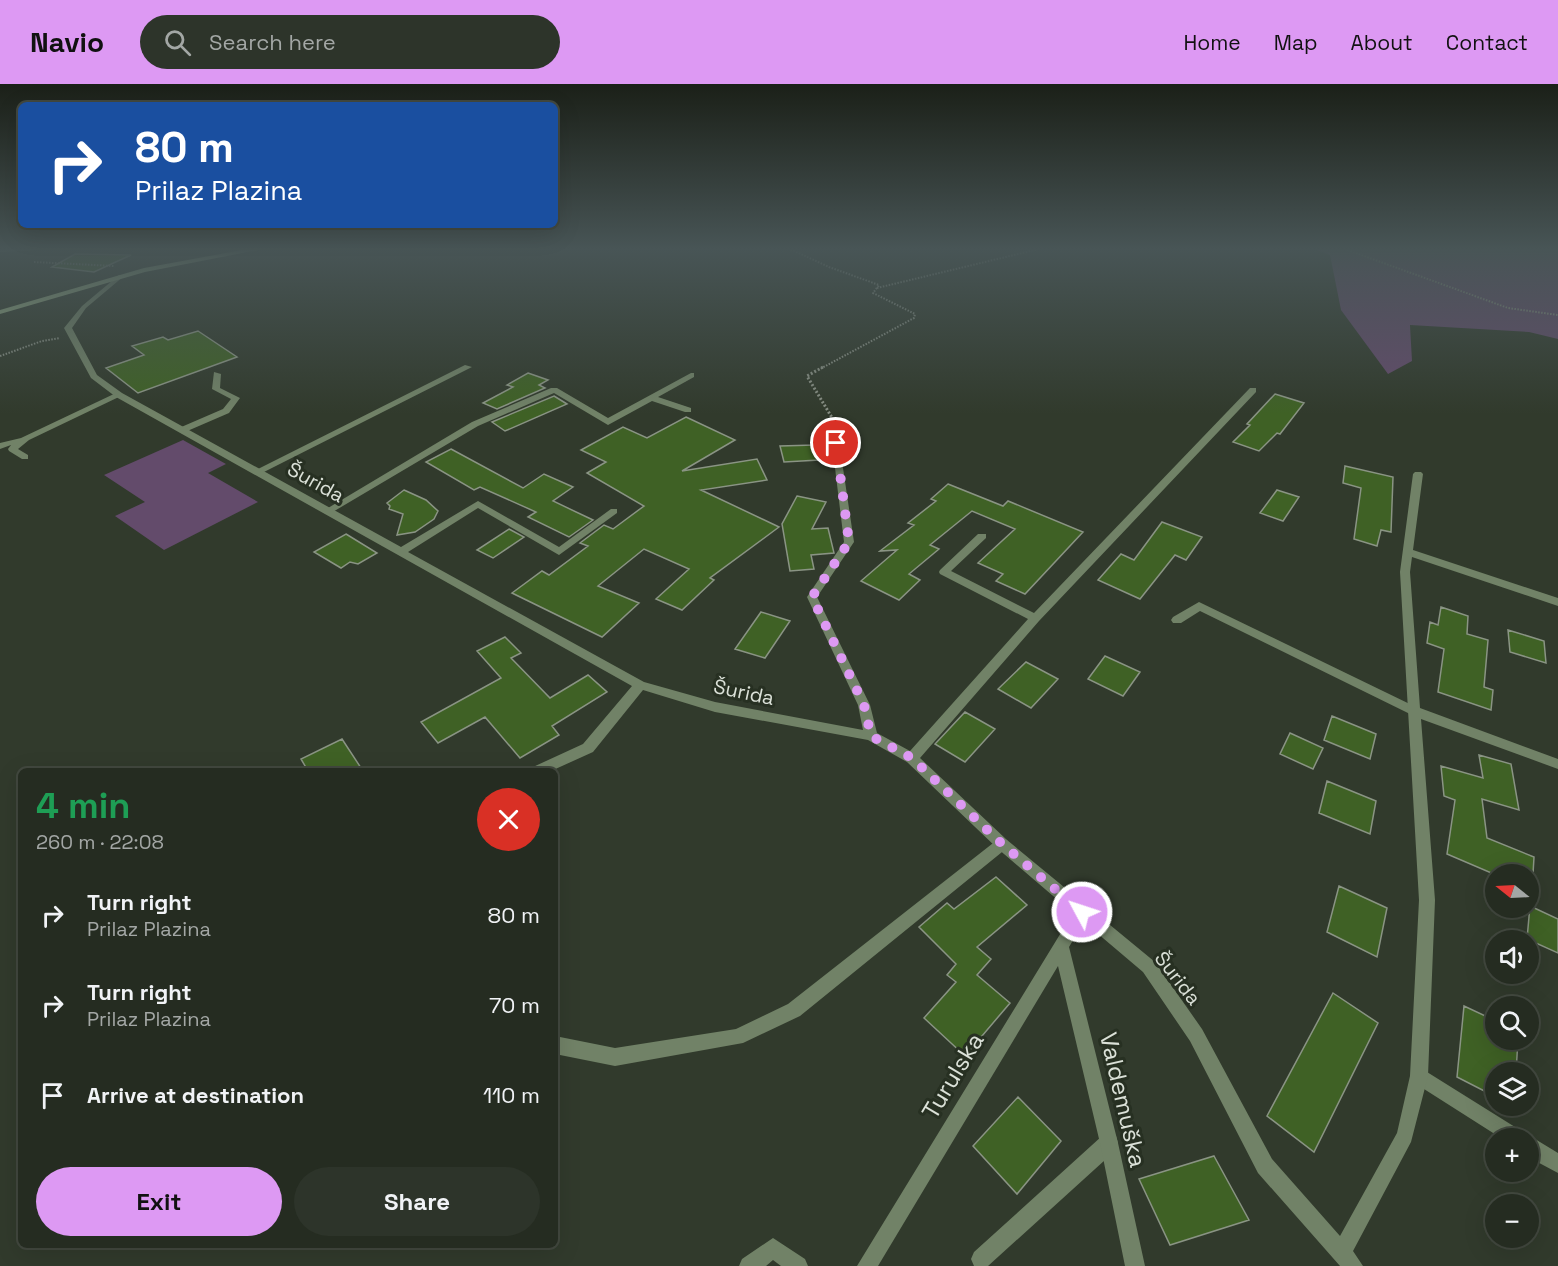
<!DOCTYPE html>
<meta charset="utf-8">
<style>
body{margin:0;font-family:"Space Grotesk",sans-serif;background:#2d342a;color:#f1f3f6;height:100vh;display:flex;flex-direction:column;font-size:22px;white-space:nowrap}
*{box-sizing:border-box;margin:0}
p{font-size:20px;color:#a3a7a5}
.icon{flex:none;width:33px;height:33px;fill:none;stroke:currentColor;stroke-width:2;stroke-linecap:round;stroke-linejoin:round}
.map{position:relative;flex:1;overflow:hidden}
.sheet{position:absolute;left:18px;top:684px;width:540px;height:480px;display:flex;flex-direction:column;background:#252c21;border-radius:9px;box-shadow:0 6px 24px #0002,0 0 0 2px #42483f}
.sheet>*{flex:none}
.guide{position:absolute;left:18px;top:18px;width:540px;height:126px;border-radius:9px;box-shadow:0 6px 24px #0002,0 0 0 2px #42483f;background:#1a4fa0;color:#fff;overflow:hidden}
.needle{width:39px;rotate:288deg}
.controls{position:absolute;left:1485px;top:780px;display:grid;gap:12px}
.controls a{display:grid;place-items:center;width:54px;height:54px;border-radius:50%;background:#252c21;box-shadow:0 6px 24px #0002,0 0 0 2px #42483f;font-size:30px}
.pin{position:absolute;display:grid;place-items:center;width:51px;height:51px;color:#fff;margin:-26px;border:3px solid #fff;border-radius:50%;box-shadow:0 2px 6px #0007}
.me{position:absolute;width:66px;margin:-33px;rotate:310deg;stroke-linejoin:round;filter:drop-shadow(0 0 4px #0008)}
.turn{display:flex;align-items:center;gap:21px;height:126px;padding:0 18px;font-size:27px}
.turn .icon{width:78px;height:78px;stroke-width:2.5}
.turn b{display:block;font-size:42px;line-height:51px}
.round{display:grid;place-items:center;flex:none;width:63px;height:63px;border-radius:32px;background:#2d342a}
.summary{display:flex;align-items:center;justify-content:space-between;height:102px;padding:0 18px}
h1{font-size:36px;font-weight:700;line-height:45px;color:#1e9e55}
.button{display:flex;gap:12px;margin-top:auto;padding:12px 18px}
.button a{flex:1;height:69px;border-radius:36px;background:#dd99f3;color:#111;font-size:24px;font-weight:700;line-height:69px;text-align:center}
.button a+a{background:#2d342a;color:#f1f3f6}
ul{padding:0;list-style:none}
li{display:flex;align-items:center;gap:18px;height:90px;padding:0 18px}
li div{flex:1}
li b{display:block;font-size:22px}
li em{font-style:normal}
header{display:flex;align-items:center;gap:36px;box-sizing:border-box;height:84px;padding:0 30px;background:#dd99f3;color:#111}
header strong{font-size:28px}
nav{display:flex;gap:33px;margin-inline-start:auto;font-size:21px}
.search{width:420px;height:54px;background:#2d342a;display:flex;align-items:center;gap:15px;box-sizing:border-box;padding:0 21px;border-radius:33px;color:#a3a7a5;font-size:22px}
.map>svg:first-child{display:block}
</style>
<header>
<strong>Navio</strong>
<div class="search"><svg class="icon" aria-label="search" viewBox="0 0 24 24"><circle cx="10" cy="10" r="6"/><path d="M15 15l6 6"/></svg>Search here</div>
<nav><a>Home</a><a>Map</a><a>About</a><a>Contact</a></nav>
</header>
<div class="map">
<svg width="1558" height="1182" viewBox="0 0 1558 1182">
<rect width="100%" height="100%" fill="#313a2c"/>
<!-- green -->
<path fill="#634b6b" d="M1311,164H1558V255L1529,248L1410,241L1412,277L1388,290L1341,226L1330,171Z
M183,356L226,380L208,389L258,418L164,466L115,432L145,418L104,391Z"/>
<!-- building -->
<path fill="#3f6125" stroke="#8a9484" stroke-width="1.5" d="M75,170L131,171L94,188L52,183Z
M198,247L237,273L138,309L106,284L144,271L132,262L163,253L168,256Z
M528,289L548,296L539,301L545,304L497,325L483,319L513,303L507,301Z
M1275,310L1304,319L1280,350L1277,349L1259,367L1233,358L1250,341L1247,340Z
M554,312L567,320L505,347L492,338Z
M686,333L735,356L682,387L757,375L767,396L701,406L779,443L710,494L714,496L682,526L656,515L689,485L644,465L598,502L639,519L602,553L512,509L542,487L549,491L588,462L580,459L604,441L613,445L644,422L587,389L606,378L581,366L623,343L647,354Z
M815,361L819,376L784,378L780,362Z
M451,365L523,404L544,390L573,403L553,417L593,436L569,453L528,433L536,428L480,403L474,406L426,378Z
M1345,382L1393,393L1391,448L1381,446L1377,462L1354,455L1361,404L1343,399Z
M948,400L1003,422L1008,417L1083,448L1025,510L996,497L1003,490L978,479L1015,445L972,427L930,461L939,465L909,490L920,496L899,516L861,497L897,466L880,467L914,441L908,439L936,417L931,415Z
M404,406L426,416L438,427L434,435L415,448L397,451L403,430L389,425L390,422L387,419Z
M1277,406L1299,413L1283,437L1260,429Z
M797,412L826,418L812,445L828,444L834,469L811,471L814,485L790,487L782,440Z
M1162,438L1202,453L1186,476L1175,471L1140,515L1098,496L1121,470L1134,476Z
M509,445L524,453L493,474L477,466Z
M346,450L377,469L358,480L350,478L341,484L314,468Z
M1441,523L1468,532L1467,550L1488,556L1484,603L1493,606L1491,626L1438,608L1444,565L1427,559L1430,538L1438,541Z
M761,528L790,537L765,574L735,565Z
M1508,546L1544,557L1546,579L1510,568Z
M505,553L521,569L511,574L550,614L588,591L607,608L552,642L559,651L520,674L485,633L438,659L421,638L501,594L477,567Z
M1105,572L1140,588L1123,612L1088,595Z
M1026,578L1058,595L1031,624L998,605Z
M965,628L995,645L965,678L935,660Z
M1332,632L1376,650L1370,675L1324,656Z
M1290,649L1323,664L1313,685L1280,670Z
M342,655L363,687H308L301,675Z
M1479,671L1511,680L1519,726L1482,715L1487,754L1534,773L1533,790L1496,791L1447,770L1455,716L1444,712L1441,682L1483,694Z
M1327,697L1376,717L1370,750L1319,729Z
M996,793L1027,821L977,863L991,875L977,891L1010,919L965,972L924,934L956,898L947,891L956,880L919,843L947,819L954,825Z
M1339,802L1387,824L1377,873L1327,848Z
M1530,822L1558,835V869L1527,855Z
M1333,909L1378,939L1314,1068L1267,1032Z
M1464,922L1496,937V956H1518L1516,988H1496V1013L1457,993Z
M1018,1013L1061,1057L1017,1110L973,1062Z
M1214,1072L1249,1136L1170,1161L1139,1095Z"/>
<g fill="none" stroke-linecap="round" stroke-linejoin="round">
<!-- path-far1 -->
<path stroke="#878e83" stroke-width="2" stroke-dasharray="1.5 1.5" stroke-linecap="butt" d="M788,164L829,183L879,201L873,209L915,230L914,234L820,285
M1342,164L1508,224L1558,231
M34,178L114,182
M877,204L1043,164
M0,272L42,257L60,254"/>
<!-- path -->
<path stroke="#878e83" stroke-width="3" stroke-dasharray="2 2" stroke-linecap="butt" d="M823,283L807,292L840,347"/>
<!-- lane -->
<path fill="#718267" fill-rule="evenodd" d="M465,281L472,283L260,390H254L252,388Z
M214,288L221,290L220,304L240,314L229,329L185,348H179V344L223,325L231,315L212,305Z
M691,289H694V293L658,313L691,324V328H685L652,317L608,341L554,309L478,342L331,429H325L323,427L472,338L551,304H557L608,334Z
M116,309L123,311L29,356L18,365L28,371V375H22L9,367L8,365L11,361L0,365V359L21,354Z
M1199,518L1418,624L1420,627L1418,630H1410L1200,527L1181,539H1173L1171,536L1173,533Z
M1002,754L1007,756L1009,760L1007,764L800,932L743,959L615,982L555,970V952L615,964L736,945L788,920L997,756Z
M1419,983L1523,1048L1526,1054L1535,1055L1558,1069V1089L1528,1073V1054H1501L1413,998L1410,992L1413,986Z
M1109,1050L1116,1052L1118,1059L1116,1066L988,1182H974L971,1175L974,1168L1102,1052Z"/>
<!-- street -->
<path fill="#718267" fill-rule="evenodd" d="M119,191L124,192L86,224L72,244L97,291L122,309L401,463L478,417L559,463L611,425H617V429L559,471L478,424L408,468L644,598L715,618L863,646L858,621L807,513L844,458L832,359L833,357H839L854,458L817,513L870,621L877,649L910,667L1028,535L940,490L939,488L940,486L978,450H986V454L951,487L1034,529L1250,304H1256V308L1039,537L920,674L1007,756L1155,878L1202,945L1272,1075L1340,1152L1397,1049L1410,992L1419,816L1400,488L1413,390L1415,388H1421L1423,390L1413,466L1558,514V522L1412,473L1410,488L1420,624L1558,675V685L1421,635L1435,816L1428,992L1411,1058L1353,1167L1363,1182H1340L1258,1089L1190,957L1143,888L1084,838L1069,863L1118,1059L1145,1182H1125L1100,1059L1058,882L878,1182H857L1073,829L997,764L907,678L868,656L715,628L643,606L593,668L551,687H531L533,683L583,660L632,602L116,313L91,294L64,244L82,222Z
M773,1154L805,1175L808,1182H781L773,1176L766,1182H739L742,1175Z"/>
<!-- secondary -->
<path fill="#92ab82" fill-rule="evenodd" d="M0,164H71L0,168Z
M253,164H268L145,188L0,230V226L144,184Z"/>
</g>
<!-- sky -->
<linearGradient id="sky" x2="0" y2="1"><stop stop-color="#1b2018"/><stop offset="0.5" stop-color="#485556"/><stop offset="1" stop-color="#485556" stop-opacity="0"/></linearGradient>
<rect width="1558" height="330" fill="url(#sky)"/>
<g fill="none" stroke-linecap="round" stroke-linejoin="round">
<!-- route -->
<path stroke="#dd99f3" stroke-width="10" stroke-dasharray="0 18" d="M836,359L849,458L812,513L864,621L871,652L912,674L1002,760L1082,828"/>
</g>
<g text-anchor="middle" stroke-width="6" stroke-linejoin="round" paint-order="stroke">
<!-- street labels -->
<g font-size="20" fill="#dbe1d8" stroke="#273022">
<text transform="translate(316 398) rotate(29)" y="7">Šurida</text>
<text transform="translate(744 608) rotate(12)" y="7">Šurida</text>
<text transform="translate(1178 894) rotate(52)" y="7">Šurida</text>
</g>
<!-- near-street labels -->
<g font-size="24" fill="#dbe1d8" stroke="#273022">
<text transform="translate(953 992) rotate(-59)" y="8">Turulska</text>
<text transform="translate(1123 1016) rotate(77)" y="8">Valdemuška</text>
</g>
</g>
</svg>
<div class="controls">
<a><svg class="needle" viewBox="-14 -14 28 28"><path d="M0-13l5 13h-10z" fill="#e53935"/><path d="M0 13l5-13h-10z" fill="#a3a7a5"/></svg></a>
<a><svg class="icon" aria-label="sound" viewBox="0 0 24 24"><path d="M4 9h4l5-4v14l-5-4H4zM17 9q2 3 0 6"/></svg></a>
<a><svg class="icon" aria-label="search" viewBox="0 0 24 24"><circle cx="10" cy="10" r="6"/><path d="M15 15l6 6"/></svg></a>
<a><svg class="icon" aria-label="layers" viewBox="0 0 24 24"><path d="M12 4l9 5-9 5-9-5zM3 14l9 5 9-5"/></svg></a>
<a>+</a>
<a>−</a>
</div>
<div class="pin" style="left:836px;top:359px;background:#d93025"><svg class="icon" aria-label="arrive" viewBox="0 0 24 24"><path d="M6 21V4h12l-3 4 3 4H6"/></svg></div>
<svg class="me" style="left:1082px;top:828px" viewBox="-20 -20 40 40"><circle r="17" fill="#dd99f3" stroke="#fff" stroke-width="3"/><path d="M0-11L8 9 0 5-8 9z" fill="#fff"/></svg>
<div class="guide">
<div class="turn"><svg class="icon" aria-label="right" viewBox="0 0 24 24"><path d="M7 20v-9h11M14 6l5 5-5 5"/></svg><div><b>80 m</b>Prilaz Plazina</div></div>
</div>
<section class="sheet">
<div class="summary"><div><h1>4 min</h1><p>260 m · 22:08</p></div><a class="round" style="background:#d93025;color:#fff"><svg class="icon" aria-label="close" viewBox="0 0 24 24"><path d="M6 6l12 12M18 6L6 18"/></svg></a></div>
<ul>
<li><svg class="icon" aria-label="right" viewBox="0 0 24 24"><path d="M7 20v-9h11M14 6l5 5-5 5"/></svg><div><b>Turn right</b><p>Prilaz Plazina</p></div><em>80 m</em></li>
<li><svg class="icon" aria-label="right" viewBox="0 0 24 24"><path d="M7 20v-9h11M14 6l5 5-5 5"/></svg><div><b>Turn right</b><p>Prilaz Plazina</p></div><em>70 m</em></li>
<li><svg class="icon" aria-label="arrive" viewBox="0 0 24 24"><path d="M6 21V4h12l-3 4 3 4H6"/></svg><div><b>Arrive at destination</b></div><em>110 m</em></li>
</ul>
<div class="button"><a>Exit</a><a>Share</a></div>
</section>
</div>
